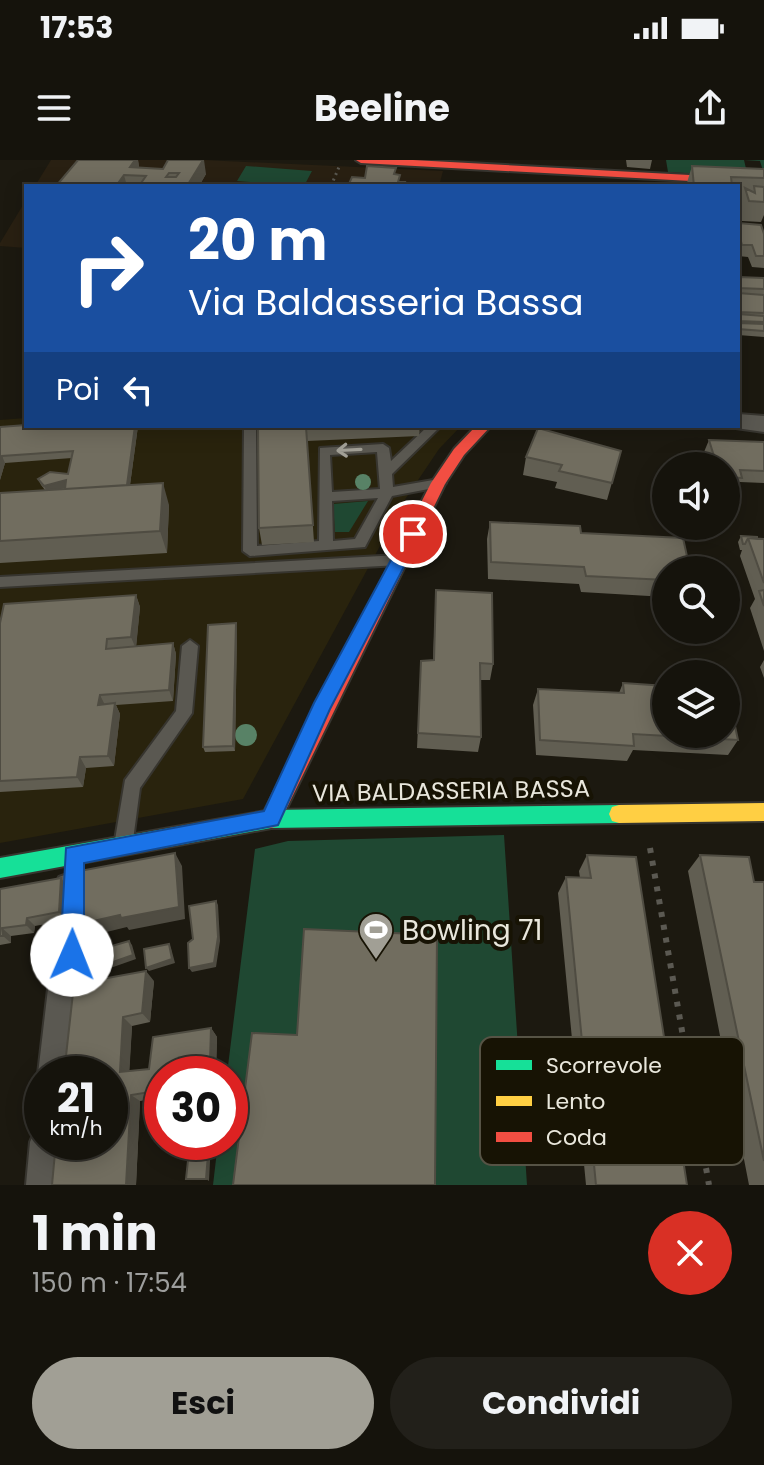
<!DOCTYPE html>
<html lang="it">
<meta charset="utf-8">
<style>
body{margin:0;font-family:Poppins,sans-serif;background:#22201a;color:#f1f3f6;height:100vh;display:flex;flex-direction:column;font-size:30px;white-space:nowrap}
*{box-sizing:border-box;margin:0}
p{font-size:26px;color:#9d9e9d}
.icon{flex:none;width:44px;height:44px;fill:none;stroke:currentColor;stroke-width:2;stroke-linecap:round;stroke-linejoin:round}
.map{position:relative;height:1025px;overflow:hidden}
.panel{display:flex;flex-direction:column;background:#15130c;flex:1}
.panel>*{flex:none}
.banner{position:absolute;left:24px;top:24px;width:716px;height:244px;border-radius:0px;box-shadow:0 4px 20px #0003,0 0 0 2px #34322d;background:#1a4fa0;color:#fff;overflow:hidden}
.buttons{position:absolute;left:652px;top:292px;display:grid;gap:16px}
.buttons a{display:grid;place-items:center;width:88px;height:88px;border-radius:50%;background:#15130c;box-shadow:0 4px 20px #0003,0 0 0 2px #34322d;font-size:40px}
.speed{position:absolute;left:24px;top:896px;display:flex;gap:16px;font-size:40px;font-weight:700;text-align:center}
.speed>*{display:grid;place-content:center;width:104px;height:104px;border-radius:50%;background:#15130c;box-shadow:0 4px 20px #0003,0 0 0 2px #34322d;line-height:1}
.speed small{font-size:20px;font-weight:400}
.speed .limit{border:12px solid #d22;background:#fff;color:#111}
.pin{position:absolute;display:grid;place-items:center;width:68px;height:68px;color:#fff;margin:-34px;border:4px solid #fff;border-radius:50%;box-shadow:0 2px 8px #0007}
.me{position:absolute;width:88px;margin:-44px;rotate:1deg;stroke-linejoin:round;filter:drop-shadow(0 0 6px #0008)}
.turn{display:flex;align-items:center;gap:28px;height:168px;padding:0 32px;font-size:36px}
.turn .icon{width:104px;height:104px;stroke-width:2.5}
.turn b{display:block;font-size:56px;line-height:68px}
.then{display:flex;align-items:center;height:76px;padding:0 32px;background:#0003;gap:16px;font-size:30px}
.round{display:grid;place-items:center;flex:none;width:84px;height:84px;border-radius:42px;background:#22201a}
.overview{display:flex;align-items:center;justify-content:space-between;height:136px;padding:0 32px}
h1{font-size:48px;font-weight:700;line-height:60px}
.primary-button{display:flex;gap:16px;margin-top:auto;padding:16px 32px}
.primary-button a{flex:1;height:92px;border-radius:48px;background:#a19f95;color:#111;font-size:32px;font-weight:700;line-height:92px;text-align:center}
.primary-button a+a{background:#22201a;color:#f1f3f6}
.status{display:flex;justify-content:space-between;align-items:center;height:56px;padding:0 40px;background:#15130c;direction:ltr}
.status svg{height:22px;fill:currentColor}
header{display:flex;justify-content:space-between;align-items:center;height:104px;padding:0 32px;background:#15130c;font-size:36px;font-weight:700}
.map>svg:first-child{display:block}
</style>
<div class="status"><b>17:53</b><svg viewBox="0 0 49 12"><path d="M0 12V9h3v3zM5 12V6h3v6zM10 12V3h3v9zM15 12V0h3v12zM26 1h20v11H26zM47 4h2v5h-2z"/></svg></div>
<header><svg class="icon" aria-label="menu" viewBox="0 0 24 24"><path d="M4 6h16M4 12h16M4 18h16"/></svg>Beeline<svg class="icon" aria-label="share" viewBox="0 0 24 24"><path d="M12 15V3M7 8l5-5 5 5M5 13v7h14v-7"/></svg></header>
<div class="map">
<svg width="764" height="1025" viewBox="0 0 764 1025">
<rect width="100%" height="100%" fill="#1c1910"/>
<!-- built -->
<path fill="#29230d" d="M26,258V266H461L439,289L406,338L243,639L0,683V260Z"/>
<!-- education -->
<path fill="#292012" d="M51,0H204L443,11L439,26H35Z
M26,40V88L0,86V83Z"/>
<!-- green -->
<path fill="#1f4832" d="M666,0H764V14L760,1L744,0L748,17L668,12Z
M246,6L312,11L304,26L237,21Z
M368,341L349,372H335L333,344Z
M504,675L527,1025H213L218,982H230V914H227L255,689L288,681Z"/>
<g fill="none" stroke-linecap="round" stroke-linejoin="round">
<defs>
<path id="lane" d="M244,266H256L257,386L319,381L320,288L383,284L389,288L391,301L428,266H441L392,314L393,327L439,319L446,323L439,327L392,336L365,387L250,396L243,391ZM377,292L380,329L332,332L330,295ZM378,338L355,379L333,381L332,341Z
M399,395L406,400L399,405L0,427V417Z
M190,480L198,486L192,553L140,628L133,680L131,686L124,689L117,686L115,680L125,620L176,551L182,486Z"/>
<path id="street" d="M738,254L764,256V272L729,267L738,266Z
M73,712L87,717C105,759 86,866 82,914H42V924L38,914L52,795L54,730L59,717Z
M42,964V982H76L74,1025H26L30,982L37,966Z"/>
<path id="fast" d="M619,645L626,647L629,654L626,661L619,663L271,668L0,718V698L271,650Z"/>
<path id="slow" d="M764,643V661L619,663L612,661L609,654L612,647L619,645Z"/>
<path id="jam" d="M356,0H413L764,19V25L361,3Z
M476,266H491L464,295L445,324L278,666L271,668L264,666L261,659L264,652L431,323L454,289Z"/>
</defs>
<!-- lane casing -->
<use href="#lane" stroke="#37352f" stroke-width="4"/>
<!-- street casing -->
<use href="#street" stroke="#37352f" stroke-width="4"/>
<!-- fast casing -->
<use href="#fast" stroke="#37352f" stroke-width="4"/>
<!-- slow casing -->
<use href="#slow" stroke="#37352f" stroke-width="4"/>
<!-- jam casing -->
<use href="#jam" stroke="#37352f" stroke-width="4"/>
<!-- path-far1 -->
<path stroke="#5b5952" stroke-width="3" stroke-dasharray="2 4" stroke-linecap="butt" d="M331,26L339,7"/>
<!-- path -->
<path stroke="#5b5952" stroke-width="6" stroke-dasharray="5 8" stroke-linecap="butt" d="M650,688L709,1025"/>
<!-- lane -->
<use href="#lane" fill="#5a5851" fill-rule="evenodd"/>
<!-- street -->
<use href="#street" fill="#5a5851" fill-rule="evenodd"/>
<!-- fast -->
<use href="#fast" fill="#16e098" fill-rule="evenodd"/>
<!-- slow -->
<use href="#slow" fill="#ffcf43" fill-rule="evenodd"/>
<!-- jam -->
<use href="#jam" fill="#f24e42" fill-rule="evenodd"/>
</g>
<!-- trees -->
<g fill="#588266">
<circle cx="363" cy="322" r="8"/>
<circle cx="246" cy="575" r="11"/>
</g>
<!-- wall -->
<path fill="#615e52" d="M78,0H138L139,7L206,14L199,26H56Z
M626,0H652L650,9L627,7Z
M692,6L764,9V55L761,62L742,61L739,48L742,38L738,37V26H686Z
M738,63L764,74V108L752,107L748,97L738,96Z
M738,117L764,118V177L738,175Z
M26,266H138L130,325L169,345L167,393L0,403V333L45,330L41,325L38,319L68,314L72,298L5,303L0,320V267Z
M290,266H420L419,276L307,281L314,382L262,385L259,368Z
M670,266H683L682,269H671Z
M709,280L764,282V323L740,322L737,330L726,329V306H708L704,292Z
M621,291L607,340L555,328L557,322L523,315L526,297Z
M490,362L581,373L666,410V437L581,432L579,424L488,419L487,379Z
M741,376L764,379V491L750,448L755,439L740,396L742,390H740L738,382Z
M436,430L493,504L490,520H480L481,577L478,592L417,588L421,501L433,500Z
M136,435L140,447L136,486L173,483L176,494L173,541L116,545L120,554L114,606L86,608L83,627L0,632V463Z
M237,469L235,591L205,592L203,587Z
M764,500V518L760,507Z
M623,523L738,580L728,595L633,590L627,601L536,595L533,545L538,529L619,533Z
M587,695L687,1025H586L558,733L566,717L580,718L579,711Z
M700,695L754,722H764V1025H749L688,711Z
M61,718L67,760L35,766L34,773L11,776V783L0,785V729Z
M154,821L150,862L132,866L129,911L149,909L211,868L217,877L216,910L182,914H162V938L140,941L136,1025H52L64,914Z"/>
<!-- shaded-wall -->
<path fill="#4f4c42" d="M135,0H138L140,13L130,7Z
M203,0H204L206,14L199,26H187Z
M124,15L127,26H116Z
M135,266H138L127,347L125,341Z
M2,296L5,303L0,320V304Z
M66,320L69,327L47,332L44,326Z
M163,323L169,345L167,393L160,371Z
M136,435L140,447L136,489L131,477Z
M236,463L237,469L235,591L233,586Z
M173,483L176,494L173,541L169,530Z
M100,535L105,545H98Z
M115,543L120,554L114,606L108,596Z
M80,597L86,608L83,627L77,617Z
M175,693L182,706L185,759L129,770L127,767L78,779L67,767Z
M61,718L68,727L67,760L59,752Z
M216,741L218,745L220,781L216,807L192,812L189,808Z
M27,758L35,766L34,773L26,765Z
M2,768L11,776V783L3,776Z
M129,781L132,785L136,799L82,818L79,814Z
M169,784L171,788L175,803L149,811L146,808Z
M146,811L154,821L150,862L142,853Z
M123,857L132,866L129,919L120,912Z
M211,868L217,877L216,910L210,902Z
M171,907L178,914H170Z
M131,935L140,941L136,1025H126Z
M209,982H211L209,1021L206,1019Z"/>
<!-- building -->
<path fill="#716d5f" stroke="#4f4c42" stroke-width="2" fill-rule="evenodd" d="M78,0H135L130,7L163,9L168,0H203L187,26H139L146,16L124,15L116,26H56ZM169,13H179L176,17H166Z
M367,6L396,8L394,14L400,15L398,22H405L404,26H348L352,17L365,18Z
M692,6L764,9V18L731,17L732,26H694Z
M754,26L764,27V42L749,41L745,28L755,33Z
M738,63L761,65L764,74V96H756L752,85H742L738,71Z
M738,117L764,118V129L738,128Z
M738,133L764,135V153L738,152Z
M738,154L764,156V162L738,161Z
M738,163L764,164V171L738,169Z
M26,265L135,266L127,325L65,329L66,320L44,326L38,319L50,312L68,314L73,291L2,296L0,304V267Z
M306,267L313,365L259,368L258,268Z
M538,268L621,291L612,323L559,311L562,305L526,297Z
M709,280L764,282V311L740,310L742,318L726,317V306H717Z
M163,323L160,371L0,381V333Z
M490,362L580,366L581,373L683,378L690,410H666V420L586,416L584,407L491,402Z
M741,376L757,377V379L748,378L745,384H743Z
M748,378L764,379V423Z
M436,430L492,433L493,504L480,503L481,577L418,573L421,501L434,500Z
M764,430V446L759,431Z
M136,435L131,477L107,479L106,489L173,483L169,530L100,535L98,545L115,543L108,596L80,597L77,617L0,621V463L4,444Z
M236,463L233,586L203,587L208,465Z
M623,523L666,526V574H726L727,529L738,580L633,574L634,586L540,580L538,529L624,533Z
M175,693L179,747L121,758L120,755L67,767L69,713Z
M587,695L636,697L687,1025H596L566,717L591,718Z
M700,695L749,697L754,722H764V1001Z
M61,718L59,752L27,758L26,765L2,768L3,776H0V729Z
M216,741L218,777L214,803L189,808L188,783L193,779L189,746Z
M304,769L437,775L435,1025H233L252,873L297,875Z
M129,781L133,795L79,814L77,796Z
M169,784L172,799L146,808L144,789Z
M146,811L142,853L123,857L120,912L149,909L153,877L211,868L210,902L171,907L170,914H162V930L131,935L126,1025H52L56,982H110V914H64L74,824Z
M190,982H209L206,1019H186Z"/>
<!-- one-way arrows -->
<defs><path id="oneway-shaft" d="M-6 0H5M1.5-3L5.5 0L1.5 3" fill="none" stroke-width="1.6" stroke-linecap="round" stroke-linejoin="round" transform="scale(2)"/></defs>
<use stroke="#a2a096" href="#oneway-shaft" transform="translate(349 290) rotate(177)"/>
<!-- route -->
<path fill="#1a73e8" stroke="#114b97" stroke-width="2" d="M413,368L421,374L330,549L278,665L84,703V795L80,804L72,807L64,804L60,795L66,688L264,651L314,543L405,374Z"/>
<!-- icons -->
<defs>
<symbol id="stadium-pin" viewBox="-11 -11 22 30"><path d="M0 17L-7.5 6A9.5 9.5 0 1 1 7.5 6Z" fill="#a19f95" stroke="#171304"/><path d="M0-5a6.5 5 0 1 0 0 10a6.5 5 0 1 0 0-10ZM-3.5-1.8h7v3.6h-7Z" fill="#fff"/></symbol>
</defs>
<g fill-rule="evenodd">
<use href="#stadium-pin" x="356" y="750" width="40" height="54"/>
</g>
<g text-anchor="middle" stroke-width="8" stroke-linejoin="round" paint-order="stroke">
<!-- street labels -->
<g font-size="24" fill="#e9e7dc" stroke="#171304">
<text transform="translate(451 631) rotate(-1)" y="8">VIA BALDASSERIA BASSA</text>
</g>
<!-- near-poi labels -->
<g font-size="28" fill="#e9e7dc" stroke="#171304" text-anchor="start">
<text x="402" y="780">Bowling 71</text>
</g>
</g>
<!-- legend -->
<rect x="480" y="877" width="264" height="128" rx="12" fill="#171304" stroke="#565345" stroke-width="2"/>
<rect x="496" y="900" width="36" height="10" fill="#16e098"/>
<rect x="496" y="936" width="36" height="10" fill="#ffcf43"/>
<rect x="496" y="972" width="36" height="10" fill="#f24e42"/>
<g font-size="22" fill="#e9e7dc">
<text x="546" y="913">Scorrevole</text>
<text x="546" y="949">Lento</text>
<text x="546" y="985">Coda</text>
</g>
</svg>
<div class="buttons">
<a><svg class="icon" aria-label="sound" viewBox="0 0 24 24"><path d="M4 9h4l5-4v14l-5-4H4zM17 9q2 3 0 6"/></svg></a>
<a><svg class="icon" aria-label="search" viewBox="0 0 24 24"><circle cx="10" cy="10" r="6"/><path d="M15 15l6 6"/></svg></a>
<a><svg class="icon" aria-label="layers" viewBox="0 0 24 24"><path d="M12 4l9 5-9 5-9-5zM3 14l9 5 9-5"/></svg></a>
</div>
<div class="speed"><div>21<small>km/h</small></div><div class="limit">30</div></div>
<div class="pin" style="left:413px;top:374px;background:#d93025"><svg class="icon" aria-label="arrive" viewBox="0 0 24 24"><path d="M6 21V4h12l-3 4 3 4H6"/></svg></div>
<svg class="me" style="left:72px;top:795px" viewBox="-20 -20 40 40"><circle r="19" fill="#fff"/><path d="M0-13L10 11 0 6-10 11z" fill="#1a73e8"/></svg>
<div class="banner">
<div class="turn"><svg class="icon" aria-label="right" viewBox="0 0 24 24"><path d="M7 20v-9h11M14 6l5 5-5 5"/></svg><div><b>20 m</b>Via Baldasseria Bassa</div></div>
<div class="then">Poi<svg class="icon" aria-label="left" viewBox="0 0 24 24"><path d="M17 20v-9H6M10 6l-5 5 5 5"/></svg></div>
</div>
</div>
<section class="panel">
<div class="overview"><div><h1>1 min</h1><p>150 m · 17:54</p></div><a class="round" style="background:#d93025;color:#fff"><svg class="icon" aria-label="close" viewBox="0 0 24 24"><path d="M6 6l12 12M18 6L6 18"/></svg></a></div>
<div class="primary-button"><a>Esci</a><a>Condividi</a></div>
</section>
